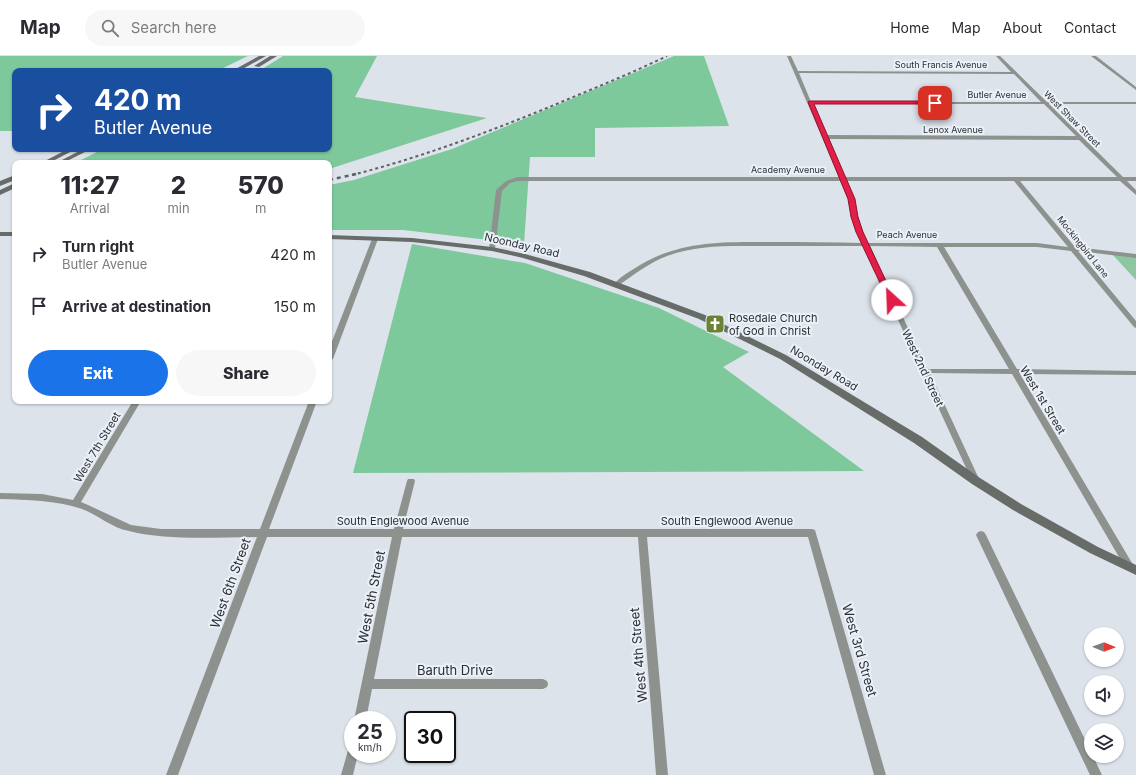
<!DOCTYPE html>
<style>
body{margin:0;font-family:Inter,sans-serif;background:#f7f7f7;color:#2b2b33;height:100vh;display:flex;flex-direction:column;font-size:15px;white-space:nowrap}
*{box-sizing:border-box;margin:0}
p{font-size:13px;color:#7c7c81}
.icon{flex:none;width:22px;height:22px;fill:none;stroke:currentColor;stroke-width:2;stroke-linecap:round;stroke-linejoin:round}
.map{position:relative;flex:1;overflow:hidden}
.panel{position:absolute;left:12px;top:104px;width:320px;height:244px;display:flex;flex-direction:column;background:#fff;border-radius:8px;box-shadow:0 1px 3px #0004}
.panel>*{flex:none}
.banner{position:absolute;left:12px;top:12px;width:320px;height:84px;border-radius:8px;box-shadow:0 1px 3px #0004;background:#1a4fa0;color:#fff;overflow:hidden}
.needle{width:26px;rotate:91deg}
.controls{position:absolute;left:1084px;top:571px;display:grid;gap:8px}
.controls a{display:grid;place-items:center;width:40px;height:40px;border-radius:50%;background:#fff;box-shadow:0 1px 3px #0004;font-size:20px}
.speed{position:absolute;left:344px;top:655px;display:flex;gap:8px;font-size:20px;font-weight:700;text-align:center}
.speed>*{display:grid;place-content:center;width:52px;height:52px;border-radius:50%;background:#fff;box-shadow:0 1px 3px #0004;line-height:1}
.speed small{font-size:10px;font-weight:400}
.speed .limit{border:2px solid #111;border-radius:6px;background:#fff;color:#111}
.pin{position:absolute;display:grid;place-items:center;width:34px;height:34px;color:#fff;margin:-17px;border-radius:8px;box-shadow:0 2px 6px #0006}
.me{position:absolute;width:44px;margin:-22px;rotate:335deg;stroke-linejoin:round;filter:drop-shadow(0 0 3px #0008)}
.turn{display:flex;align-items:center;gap:14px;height:84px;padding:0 16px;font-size:18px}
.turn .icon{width:52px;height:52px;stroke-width:2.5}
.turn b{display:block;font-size:28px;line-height:34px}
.eta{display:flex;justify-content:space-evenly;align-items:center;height:68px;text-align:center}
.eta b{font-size:24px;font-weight:800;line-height:28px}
.action{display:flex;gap:8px;margin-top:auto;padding:8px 16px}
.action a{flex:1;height:46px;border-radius:24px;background:#1a73e8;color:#fff;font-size:16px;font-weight:800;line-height:46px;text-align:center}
.action a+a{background:#f7f7f7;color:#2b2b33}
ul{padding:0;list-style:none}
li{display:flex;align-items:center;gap:12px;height:52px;padding:0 16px}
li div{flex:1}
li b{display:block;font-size:15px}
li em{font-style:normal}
header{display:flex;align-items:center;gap:24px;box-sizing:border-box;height:56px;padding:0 20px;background:#fff;border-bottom:1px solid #e1e1e2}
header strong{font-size:19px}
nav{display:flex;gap:22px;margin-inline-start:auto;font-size:14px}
.search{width:280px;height:36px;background:#f7f7f7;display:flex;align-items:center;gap:10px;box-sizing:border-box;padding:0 14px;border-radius:22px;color:#7c7c81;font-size:15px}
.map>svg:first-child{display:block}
</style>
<header>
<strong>Map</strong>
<div class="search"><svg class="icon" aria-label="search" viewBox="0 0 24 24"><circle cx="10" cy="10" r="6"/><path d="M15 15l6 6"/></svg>Search here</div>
<nav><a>Home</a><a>Map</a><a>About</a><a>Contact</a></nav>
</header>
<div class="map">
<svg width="1136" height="719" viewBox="0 0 1136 719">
<rect width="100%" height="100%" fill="#dde3eb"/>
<!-- green -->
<path fill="#8cc7a2" d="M1111,197L1136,201V224Z"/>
<!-- forest -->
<path fill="#7dc99b" d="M0,0H248L217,15H15V75H0Z
M283,0H377L355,41L487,62L329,113V107H75L103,93H329V15H259Z
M674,0H704L729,70L595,72V101H530L524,188L403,174H329V129L354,124L452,93Z
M412,188L525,207L659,252L749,296L723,311L864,415L353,417Z"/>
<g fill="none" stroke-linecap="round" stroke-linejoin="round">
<!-- street -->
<path fill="#8e928f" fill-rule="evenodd" d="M787,0H791L798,15L1011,16L996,0H1000L1047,46H1136V48H1049L1123,121H1136V125H1127L1136,134V139L1120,125H1020L1075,191L1136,198V202L1078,195L1136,265V272L1134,271L1071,195L1037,191H944L1017,313L1136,315V319L1020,318L1132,507L1134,510L1132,513L1129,514L1126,513L1012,318L930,317L980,425L979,427H973L864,190C831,190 799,190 766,190C733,190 699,188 667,200C649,207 633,219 618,230H614L613,229C618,223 625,218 632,214C676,184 722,186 773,186C803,186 832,186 862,187L852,161L848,143L840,125H518L510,127L502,135L495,193L492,195L489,193L496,134L506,125L518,121H839ZM799,17L1014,18L1041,46H811ZM812,48H1044L1076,80L826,79ZM827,83L1079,84L1117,121H844ZM846,125H1014L1068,191L1037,187H868C858,166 855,145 846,125ZM870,190L937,191L1009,313H927Z
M1091,0H1096L1136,31V34Z
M375,181L378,183L333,303L329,305V293L372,183Z
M133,345H141L81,446L88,449L131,469L161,473H260L309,345H317L269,473H394L407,425L408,423H414L415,425L403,473H812L815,474L886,719H874L808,481H647L668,719H656L638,481H402L374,623H543L547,625L548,628L547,631L543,633H372L366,664H354L392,481H267L178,719H166L257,481C217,481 168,485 129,475C112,472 98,459 82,453C55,444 28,444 0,443V437L42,438L73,444Z
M981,475L984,476L986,479L1091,696V700H1093L1102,719H1090L976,479L978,476Z
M353,689V698H358L353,719H341L349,691Z"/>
<!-- secondary -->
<path fill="#676c68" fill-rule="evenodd" d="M259,0H266L239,15H232Z
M270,0H277L259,11L254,10Z
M68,93H76L49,107H41Z
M83,93H91L67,105L62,104Z
M15,119V124L0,130V125Z
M15,127V132L0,139V134Z
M0,176H15V180H0Z
M329,179L412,182L492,191L525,198L590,216L705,259L786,299L922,381L980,422L1021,448L1098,491L1136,509V519L1090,497L1013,454L972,428L914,387L780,303L699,263L584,220L523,202L492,195L412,186L329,183Z"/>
<!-- rail-far1 -->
<path stroke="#5e6165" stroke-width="2" stroke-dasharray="3 3" stroke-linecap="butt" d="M352,119C419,102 483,78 547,52C587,35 628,19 667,0"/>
<!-- rail -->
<path stroke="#5e6165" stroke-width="2.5" stroke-dasharray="4 4" stroke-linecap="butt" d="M329,124L356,118"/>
</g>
<!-- route -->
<path fill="#e11d48" stroke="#92132f" d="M810,45H935L938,47L935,48H814L855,143L858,161L863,176L895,244L894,245L888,244L856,176L851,161L848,143L808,46Z"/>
<!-- icons -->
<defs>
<symbol id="church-square" viewBox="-11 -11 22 22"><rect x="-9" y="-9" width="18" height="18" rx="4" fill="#698234" stroke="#eaf1f8"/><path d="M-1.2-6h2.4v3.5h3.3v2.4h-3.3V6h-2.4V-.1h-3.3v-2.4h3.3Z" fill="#fff"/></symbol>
</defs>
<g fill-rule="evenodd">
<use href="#church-square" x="704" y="257" width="22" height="22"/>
</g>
<g text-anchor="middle" stroke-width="4" stroke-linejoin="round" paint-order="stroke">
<!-- far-street labels -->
<g font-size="9" fill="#2d2f32" stroke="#eaf1f8">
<text x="941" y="12">South Francis Avenue</text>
<text x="997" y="42">Butler Avenue</text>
<text transform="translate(1072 63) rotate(45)" y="3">West Shaw Street</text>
<text x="953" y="77">Lenox Avenue</text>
<text x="788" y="117">Academy Avenue</text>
<text x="907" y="182">Peach Avenue</text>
<text transform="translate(1083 191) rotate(51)" y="3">Mockingbird Lane</text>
</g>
<!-- street labels -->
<g font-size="11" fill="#2d2f32" stroke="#eaf1f8">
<text transform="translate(522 189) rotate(13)" y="4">Noonday Road</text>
<text transform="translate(824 312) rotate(31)" y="4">Noonday Road</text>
<text transform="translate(923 312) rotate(65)" y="4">West 2nd Street</text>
<text transform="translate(1043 344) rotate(59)" y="4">West 1st Street</text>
<text transform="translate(97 391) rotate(-59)" y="4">West 7th Street</text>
<text x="403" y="469">South Englewood Avenue</text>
<text x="727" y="469">South Englewood Avenue</text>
</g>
<!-- poi labels -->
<g font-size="11" fill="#2d2f32" stroke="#eaf1f8" text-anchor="start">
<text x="729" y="266">Rosedale Church<tspan x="729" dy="13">of God in Christ</tspan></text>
</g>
<!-- near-street labels -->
<g font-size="13" fill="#2d2f32" stroke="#eaf1f8">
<text transform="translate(230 527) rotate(-70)" y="5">West 6th Street</text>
<text transform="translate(371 541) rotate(-79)" y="5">West 5th Street</text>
<text transform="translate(860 594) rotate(74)" y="5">West 3rd Street</text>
<text transform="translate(638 599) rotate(-95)" y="5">West 4th Street</text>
<text x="455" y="619">Baruth Drive</text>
</g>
</g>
</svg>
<div class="controls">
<a><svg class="needle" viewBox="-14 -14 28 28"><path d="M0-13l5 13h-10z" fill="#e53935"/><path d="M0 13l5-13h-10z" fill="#7c7c81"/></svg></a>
<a><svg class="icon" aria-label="sound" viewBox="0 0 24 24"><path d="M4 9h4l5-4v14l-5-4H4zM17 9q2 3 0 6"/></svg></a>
<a><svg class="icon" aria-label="layers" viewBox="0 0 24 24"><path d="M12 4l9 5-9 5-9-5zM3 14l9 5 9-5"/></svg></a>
</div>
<div class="speed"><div>25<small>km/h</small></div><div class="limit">30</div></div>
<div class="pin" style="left:935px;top:47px;background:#d93025"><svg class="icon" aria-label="arrive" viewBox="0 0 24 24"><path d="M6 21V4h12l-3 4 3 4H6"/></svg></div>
<svg class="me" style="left:892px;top:244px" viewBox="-20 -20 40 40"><circle r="19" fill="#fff"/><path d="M0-13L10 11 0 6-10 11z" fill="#e11d48"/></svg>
<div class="banner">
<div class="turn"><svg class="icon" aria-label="right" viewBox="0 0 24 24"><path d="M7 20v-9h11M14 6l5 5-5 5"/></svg><div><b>420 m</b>Butler Avenue</div></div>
</div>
<section class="panel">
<div class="eta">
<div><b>11:27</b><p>Arrival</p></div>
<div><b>2</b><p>min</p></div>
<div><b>570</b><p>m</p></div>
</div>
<ul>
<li><svg class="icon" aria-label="right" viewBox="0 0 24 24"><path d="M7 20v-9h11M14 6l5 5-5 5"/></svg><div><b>Turn right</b><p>Butler Avenue</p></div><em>420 m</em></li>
<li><svg class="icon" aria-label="arrive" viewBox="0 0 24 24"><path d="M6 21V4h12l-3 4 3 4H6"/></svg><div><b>Arrive at destination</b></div><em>150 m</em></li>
</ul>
<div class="action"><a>Exit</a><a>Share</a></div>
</section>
</div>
